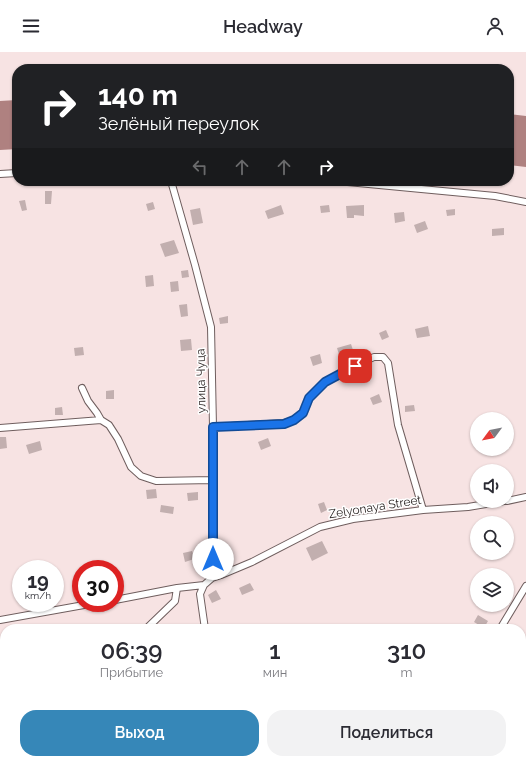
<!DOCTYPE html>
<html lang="ru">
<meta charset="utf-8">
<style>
body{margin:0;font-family:Raleway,sans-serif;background:#f2f2f3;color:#2b2b33;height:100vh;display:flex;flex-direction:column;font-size:15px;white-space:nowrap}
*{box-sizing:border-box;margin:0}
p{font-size:13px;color:#7c7c81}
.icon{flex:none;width:22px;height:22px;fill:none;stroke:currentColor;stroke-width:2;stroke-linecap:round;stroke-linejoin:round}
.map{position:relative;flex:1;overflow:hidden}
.drawer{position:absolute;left:0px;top:572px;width:526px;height:140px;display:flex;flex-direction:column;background:#fff;border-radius:16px 16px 0 0;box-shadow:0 1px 3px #0004}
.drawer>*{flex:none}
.guide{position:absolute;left:12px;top:12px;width:502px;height:122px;border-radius:16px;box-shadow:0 1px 3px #0004;background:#202124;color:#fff;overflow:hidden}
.needle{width:26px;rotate:238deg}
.controls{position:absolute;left:470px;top:360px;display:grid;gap:8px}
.controls a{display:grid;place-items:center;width:44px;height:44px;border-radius:50%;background:#fff;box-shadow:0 1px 3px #0004;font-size:20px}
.speed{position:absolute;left:12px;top:508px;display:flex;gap:8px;font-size:20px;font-weight:700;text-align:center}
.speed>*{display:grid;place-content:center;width:52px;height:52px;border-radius:50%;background:#fff;box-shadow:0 1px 3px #0004;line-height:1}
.speed small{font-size:10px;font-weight:400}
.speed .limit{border:6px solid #d22;background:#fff;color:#111}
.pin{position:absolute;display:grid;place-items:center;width:34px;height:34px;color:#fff;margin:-17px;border-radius:8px;box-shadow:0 2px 6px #0006}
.me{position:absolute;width:44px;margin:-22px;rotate:0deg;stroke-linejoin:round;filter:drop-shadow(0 0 3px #0008)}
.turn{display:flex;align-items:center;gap:14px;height:84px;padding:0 20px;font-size:18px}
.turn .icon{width:52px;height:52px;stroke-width:2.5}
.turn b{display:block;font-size:28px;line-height:34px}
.lanes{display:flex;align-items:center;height:38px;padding:0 20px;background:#0003;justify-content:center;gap:20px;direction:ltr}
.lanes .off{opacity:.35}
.eta{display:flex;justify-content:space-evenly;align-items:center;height:68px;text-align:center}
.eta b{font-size:24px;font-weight:600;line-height:28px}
.button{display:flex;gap:8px;margin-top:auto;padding:8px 20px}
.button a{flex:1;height:46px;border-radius:16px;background:#3687b8;color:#fff;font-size:16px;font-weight:600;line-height:46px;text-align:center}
.button a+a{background:#f2f2f3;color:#2b2b33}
header{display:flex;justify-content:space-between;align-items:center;height:52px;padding:0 20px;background:#fff;font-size:18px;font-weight:600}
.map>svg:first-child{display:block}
</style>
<header><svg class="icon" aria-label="menu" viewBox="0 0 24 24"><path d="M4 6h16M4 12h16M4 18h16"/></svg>Headway<svg class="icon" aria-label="person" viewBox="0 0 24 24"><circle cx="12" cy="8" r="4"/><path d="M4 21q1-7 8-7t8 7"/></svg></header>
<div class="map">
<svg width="526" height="712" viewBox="0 0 526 712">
<rect width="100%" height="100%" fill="#f7e3e3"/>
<!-- water -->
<path fill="#af8180" d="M17,48V97L0,98V49Z
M509,62L526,64V115L509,113Z"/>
<!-- building -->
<path fill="#c2afaf" d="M45,139H52L51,152H45Z
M25,148L27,158L22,159L19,149Z
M153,150L155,157L148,159L146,152Z
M281,153L284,162L268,167L265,159Z
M329,153L330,160L321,161L320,154Z
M364,153V164L354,163V166H347L346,154Z
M200,156L203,171L193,173L190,158Z
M455,157V163L447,164L446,158Z
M404,160L405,169L395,171L394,161Z
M425,169L428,177L417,181L414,173Z
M504,176V183L492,184V177Z
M174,188L179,201L165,205L160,192Z
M188,218L189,225L182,226L181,219Z
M153,223L154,234L146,235L145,224Z
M178,229L179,239L171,240L170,230Z
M187,252L188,264L181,265L179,253Z
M228,264V271L220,272L219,266Z
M428,274L430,284L417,286L415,277Z
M386,278L389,285L382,288L379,281Z
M191,287L192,298L181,299L180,288Z
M351,292L354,301L340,306L337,296Z
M83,295L84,303L75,304L74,296Z
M320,302L322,311L313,314L310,305Z
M114,338V347H106V339Z
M379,342L382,350L373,353L370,346Z
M414,353L415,359L405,360V354Z
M62,355L63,363H55V356Z
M0,385H6L7,396L0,397Z
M268,386L271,394L261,398L258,390Z
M40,389L42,398L29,402L26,393Z
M156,437L157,446L147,447L146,438Z
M198,440V448L188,449L187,441Z
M324,450L327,458L321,461L318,452Z
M161,453L174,455L173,462L160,460Z
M322,489L328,501L312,509L306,496Z
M192,499L194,507L185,510L183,501Z
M250,531L254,538L242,543L239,536Z
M216,538L221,547L212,551L208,543Z
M478,563L488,569L484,576L474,570Z
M521,592L526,596V614L521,611Z"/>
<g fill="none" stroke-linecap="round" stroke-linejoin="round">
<defs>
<path id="minor" d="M0,122L17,121
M171,129L195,213L211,275L213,375V507L212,526L204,533L200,542L205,577
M337,129L495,144L526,150
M82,336L88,349L97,361L101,368
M213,375L284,371L294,368L303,361L309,346L325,330L355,314L374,305H383L388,311L398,373L423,458
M0,376L101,368L109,373L118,387L131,415L141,424L156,429L213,428
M507,449L526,445
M212,526L221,523L252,510L320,475L353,467L423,458L468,455L504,449
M115,548L177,536L204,533
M0,568L95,551
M146,577L175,549L177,536
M500,577L526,534
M222,707L223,712
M420,712L423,707"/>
</defs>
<!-- minor casing -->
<use href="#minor" stroke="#6f5e5e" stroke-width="8"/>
<!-- minor -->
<use href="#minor" stroke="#fff" stroke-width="6"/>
</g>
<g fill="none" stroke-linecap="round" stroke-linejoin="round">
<defs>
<path id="route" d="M213,507V375L284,372L294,368L303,361L309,346L325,330L355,314"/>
</defs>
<!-- route casing -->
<use href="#route" stroke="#114b97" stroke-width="10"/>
<!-- route -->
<use href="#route" stroke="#1a73e8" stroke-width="7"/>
</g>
<g text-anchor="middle" stroke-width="3" stroke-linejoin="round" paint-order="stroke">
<!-- street labels -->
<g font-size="12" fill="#261f1e" stroke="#fff">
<text transform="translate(201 329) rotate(-91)" y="4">улица Чуца</text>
<text transform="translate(375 455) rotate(-9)" y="4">Zelyonaya Street</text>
</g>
</g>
</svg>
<div class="controls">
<a><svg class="needle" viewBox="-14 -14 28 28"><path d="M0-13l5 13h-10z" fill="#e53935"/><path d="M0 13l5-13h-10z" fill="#7c7c81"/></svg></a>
<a><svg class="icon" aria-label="sound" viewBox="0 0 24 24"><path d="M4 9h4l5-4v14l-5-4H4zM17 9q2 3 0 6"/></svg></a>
<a><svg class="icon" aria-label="search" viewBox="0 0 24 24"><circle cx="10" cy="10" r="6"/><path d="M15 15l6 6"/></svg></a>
<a><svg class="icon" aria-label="layers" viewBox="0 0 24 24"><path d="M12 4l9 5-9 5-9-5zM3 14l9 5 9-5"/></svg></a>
</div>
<div class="speed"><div>19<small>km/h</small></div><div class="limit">30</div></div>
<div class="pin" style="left:355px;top:314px;background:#d93025"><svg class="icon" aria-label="arrive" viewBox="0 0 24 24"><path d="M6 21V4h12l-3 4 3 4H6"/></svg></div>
<svg class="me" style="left:213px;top:507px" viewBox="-20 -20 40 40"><circle r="19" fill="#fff"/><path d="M0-13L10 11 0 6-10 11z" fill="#1a73e8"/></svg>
<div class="guide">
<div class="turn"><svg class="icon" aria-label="right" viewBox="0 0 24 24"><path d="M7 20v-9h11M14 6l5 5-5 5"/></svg><div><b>140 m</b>Зелёный переулок</div></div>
<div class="lanes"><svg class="icon off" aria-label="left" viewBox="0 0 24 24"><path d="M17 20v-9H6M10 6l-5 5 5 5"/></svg><svg class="icon off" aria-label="ahead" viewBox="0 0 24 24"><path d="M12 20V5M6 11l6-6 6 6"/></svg><svg class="icon off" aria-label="ahead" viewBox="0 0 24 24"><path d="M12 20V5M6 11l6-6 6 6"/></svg><svg class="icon" aria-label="right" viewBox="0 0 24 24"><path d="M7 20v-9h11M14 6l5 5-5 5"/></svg></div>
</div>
<section class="drawer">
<div class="eta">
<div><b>06:39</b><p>Прибытие</p></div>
<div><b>1</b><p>мин</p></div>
<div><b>310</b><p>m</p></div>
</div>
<div class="button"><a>Выход</a><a>Поделиться</a></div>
</section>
</div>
